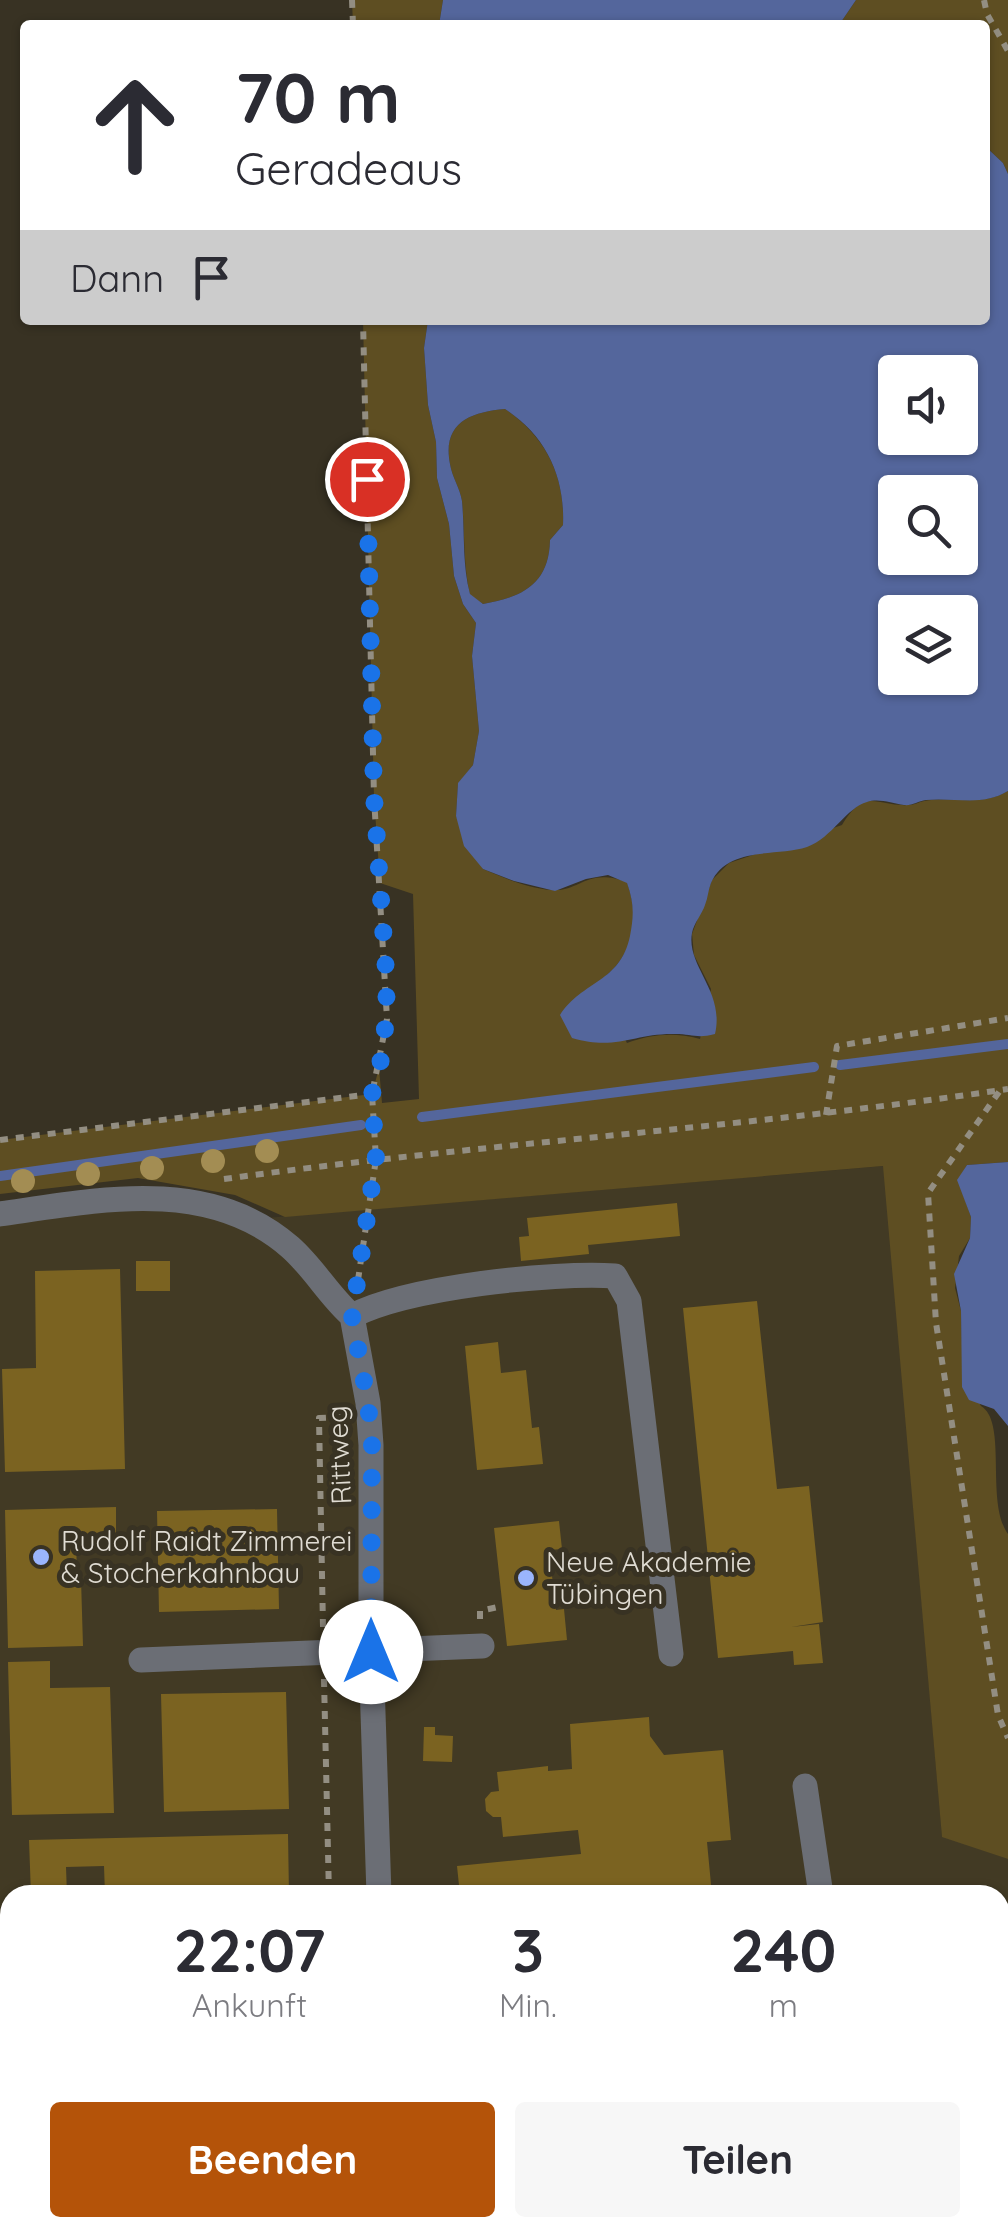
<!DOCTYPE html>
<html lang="de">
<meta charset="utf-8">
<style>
body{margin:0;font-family:Quicksand,sans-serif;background:#f7f7f7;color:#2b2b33;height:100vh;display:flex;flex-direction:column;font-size:38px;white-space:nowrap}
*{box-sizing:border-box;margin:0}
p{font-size:32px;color:#7c7c81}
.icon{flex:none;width:55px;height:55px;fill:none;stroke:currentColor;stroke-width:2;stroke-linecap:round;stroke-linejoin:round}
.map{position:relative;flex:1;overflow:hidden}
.sheet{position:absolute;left:0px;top:1885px;width:1010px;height:352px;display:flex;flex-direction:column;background:#fff;border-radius:30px 30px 0 0;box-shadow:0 2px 8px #0004}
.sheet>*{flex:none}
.guide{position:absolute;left:20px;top:20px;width:970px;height:305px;border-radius:10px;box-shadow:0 2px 8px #0004;background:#fff;color:#2b2b33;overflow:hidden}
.fabs{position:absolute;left:878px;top:355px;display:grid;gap:20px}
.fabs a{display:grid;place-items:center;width:100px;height:100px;border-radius:10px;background:#fff;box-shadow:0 2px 8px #0004;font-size:50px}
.pin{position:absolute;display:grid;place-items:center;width:85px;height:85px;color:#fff;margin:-42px;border:5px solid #fff;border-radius:50%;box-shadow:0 2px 10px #0007}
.me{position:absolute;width:110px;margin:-55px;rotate:0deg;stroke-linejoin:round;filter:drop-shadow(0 0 8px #0008)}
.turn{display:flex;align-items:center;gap:35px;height:210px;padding:0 50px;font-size:45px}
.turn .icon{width:130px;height:130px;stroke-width:2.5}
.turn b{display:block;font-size:70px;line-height:85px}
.then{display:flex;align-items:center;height:95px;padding:0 50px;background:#0003;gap:20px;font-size:38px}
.eta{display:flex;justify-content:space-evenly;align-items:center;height:170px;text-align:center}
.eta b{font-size:60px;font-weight:700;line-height:70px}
.action{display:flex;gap:20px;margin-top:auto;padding:20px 50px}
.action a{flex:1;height:115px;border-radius:10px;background:#b45309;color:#fff;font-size:40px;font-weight:700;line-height:115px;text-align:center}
.action a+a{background:#f7f7f7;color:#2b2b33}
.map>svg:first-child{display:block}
</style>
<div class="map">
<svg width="1008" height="2237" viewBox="0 0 1008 2237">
<rect width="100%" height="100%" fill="#383223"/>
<!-- built -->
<path fill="#423a24" d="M884,1166L942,1836L1008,1859V2237H99V2228H1000V1895H10V2199H0V1214L136,1201L242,1220Z"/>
<!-- green -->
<path fill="#5e4e22" d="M352,0H443L439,25H353Z
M856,0H1008V174L1003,163L985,146V25H839Z
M363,320H428L424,348L428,405L436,442L437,478L449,524L454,576L463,604L476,623L472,656L479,731L473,765L458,784L456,816L483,869C504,878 528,888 551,890C581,892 586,867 627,882C642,926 632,958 596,984L627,1043C652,1034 674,1032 700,1039L711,989L694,955L692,934L712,880L729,863L842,825C866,786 876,807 909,805C914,805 919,802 924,801C953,796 981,807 1008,791V1162L967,1165L958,1180L971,1217L970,1238L959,1256L955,1288L961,1311L963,1373L981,1406C1008,1422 985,1502 1008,1534V1859L942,1837L883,1166L285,1217L235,1195L138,1178L0,1194V1140L372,1094L379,1068L382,1103L419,1099L413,894L380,883L374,797Z
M505,409C546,437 565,476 563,525L550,540C549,584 523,597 483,604L470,595C463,564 465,533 462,501C460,488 452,477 450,464C442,423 470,412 505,409Z"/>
<!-- water -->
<path fill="#54669c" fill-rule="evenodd" d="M443,0H856L839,25H439Z
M985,146L1003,163L1008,174V791C982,807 955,797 926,800C918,801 912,806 904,805C892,803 878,798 867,802C847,807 832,838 807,847C776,857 727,846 711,883C708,890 708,898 705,905C702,914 694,923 692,933C686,966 725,991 715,1034C697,1039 692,1034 675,1034C634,1033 617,1051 572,1038L560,1015C583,980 620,983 630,936C634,915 634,903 627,883L608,875L586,879L555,891L514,881L483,869L464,846L456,816L458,783L473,765L479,731L472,656L476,623L463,604L454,576L449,524L437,478L436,442L428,405L424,348L428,320H985ZM895,372H960V438H895ZM505,409C546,436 565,476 563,525L550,540C549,584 523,597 483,604L470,594C462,564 465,533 462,501C460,488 452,477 450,464C442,423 470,412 505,409ZM960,492V558H895V492ZM895,612H960V678H895Z
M1008,1162V1426L994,1409L969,1400L962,1387L961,1311L954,1274L970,1238L971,1217L957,1180L967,1165Z"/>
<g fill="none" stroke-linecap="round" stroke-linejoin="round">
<!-- stream -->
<path stroke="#54669c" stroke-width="10" d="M840,1065L1008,1044
M422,1117L814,1067
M0,1176L361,1125"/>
</g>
<!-- building -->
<path fill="#7b6321" d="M677,1203L680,1236L588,1245L589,1254L521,1261L519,1237L529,1236L527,1218Z
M136,1261H170V1291H136Z
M120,1269L125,1469L5,1472L2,1369L36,1368L35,1271Z
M757,1301L777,1489L809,1486L823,1622L791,1627L819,1624L823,1663L794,1665L793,1651L718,1658L683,1308Z
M498,1342L501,1373L526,1370L532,1428L539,1427L543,1464L477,1470L465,1346Z
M116,1507V1534H76L77,1579H81L83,1646L8,1648L5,1510Z
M277,1509L279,1609L159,1612L157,1511Z
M559,1521L562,1549L549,1550L556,1610L564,1609L567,1640L507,1646L494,1528Z
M50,1661V1688L110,1687L114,1813L12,1815L8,1662Z
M286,1692L289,1809L164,1812L161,1694Z
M649,1717L650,1736L664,1755L723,1750L731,1840L707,1842L712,1895H460L457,1866L581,1854L578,1830L503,1837L501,1817H493L486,1811L485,1799L491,1792L499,1791L497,1772L548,1766V1771L572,1769L570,1724Z
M424,1727H435V1735L453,1736L452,1762L423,1761Z
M288,1834L289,1895H105L104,1866L66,1867L67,1895H31L29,1840Z"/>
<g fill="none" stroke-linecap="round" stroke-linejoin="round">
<!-- path -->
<path stroke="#938e82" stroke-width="6" stroke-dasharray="8 8" stroke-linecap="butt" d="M352,0L353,25
M984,0L987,14L1008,51
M999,1092L928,1193L936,1323L998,1715L1008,1738
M826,1115L837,1046L1008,1018
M0,1140L372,1094
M224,1179C484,1143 747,1128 1008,1089
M358,1280L376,1159L372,1094L387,1019L374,797L363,320
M480,1619V1611L502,1606
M323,1627L319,1418L342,1417
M324,1679L329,1895"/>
<!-- minor -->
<path stroke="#6b6e75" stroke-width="25" d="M0,1214C97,1200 209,1176 290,1247C314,1268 329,1296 352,1316
M352,1316C408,1287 551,1272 615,1276L629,1301L671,1654
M352,1316L368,1403L371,1445V1652L379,1895
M141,1660L482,1646
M805,1786L821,1895
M1000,2225L1008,2227
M141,2228V2237
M273,2228V2235L461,2228
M523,2228L664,2236L771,2234L877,2228"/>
</g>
<!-- trees -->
<g fill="#a38d53">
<circle cx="267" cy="1151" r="12"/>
<circle cx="213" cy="1161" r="12"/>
<circle cx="152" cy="1168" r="12"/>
<circle cx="88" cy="1174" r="12"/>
<circle cx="23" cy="1181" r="12"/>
</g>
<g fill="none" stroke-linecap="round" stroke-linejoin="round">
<!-- route -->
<path stroke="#1a73e8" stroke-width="18" stroke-dasharray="0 32.4" d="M367,479L374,796L387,986L384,1048L372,1094L376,1159L352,1316L368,1403L372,1445L371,1652"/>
</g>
<!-- markers -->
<g fill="#9ab5fd" stroke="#383223" stroke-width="4">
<circle cx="41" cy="1557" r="10"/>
<circle cx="526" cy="1578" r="10"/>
</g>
<g text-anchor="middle" stroke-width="10" stroke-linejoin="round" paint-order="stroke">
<!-- street labels -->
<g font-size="28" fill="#e0dcd3" stroke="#383223">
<text transform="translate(339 1455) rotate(-93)" y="10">Rittweg</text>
</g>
<!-- poi labels -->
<g font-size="28" fill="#e0dcd3" stroke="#383223" text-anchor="start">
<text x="61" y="1551">Rudolf Raidt Zimmerei<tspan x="61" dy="32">&amp; Stocherkahnbau</tspan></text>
<text x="546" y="1572">Neue Akademie<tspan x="546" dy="32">Tübingen</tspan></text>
</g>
</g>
</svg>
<div class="fabs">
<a><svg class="icon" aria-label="sound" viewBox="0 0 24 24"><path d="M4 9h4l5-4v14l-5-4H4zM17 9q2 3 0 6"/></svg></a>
<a><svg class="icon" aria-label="search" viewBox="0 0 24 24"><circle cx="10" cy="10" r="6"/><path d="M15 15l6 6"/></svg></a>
<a><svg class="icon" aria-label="layers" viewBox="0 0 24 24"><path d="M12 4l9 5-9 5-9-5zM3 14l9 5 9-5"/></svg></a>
</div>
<div class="pin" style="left:367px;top:479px;background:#d93025"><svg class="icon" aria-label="arrive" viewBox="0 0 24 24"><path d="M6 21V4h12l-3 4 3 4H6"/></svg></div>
<svg class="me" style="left:371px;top:1652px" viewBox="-20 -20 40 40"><circle r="19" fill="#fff"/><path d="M0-13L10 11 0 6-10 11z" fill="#1a73e8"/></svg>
<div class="guide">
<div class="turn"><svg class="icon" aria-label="ahead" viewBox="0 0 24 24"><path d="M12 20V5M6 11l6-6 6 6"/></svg><div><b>70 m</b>Geradeaus</div></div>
<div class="then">Dann<svg class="icon" aria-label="arrive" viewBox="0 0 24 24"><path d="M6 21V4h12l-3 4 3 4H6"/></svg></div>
</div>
<section class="sheet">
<div class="eta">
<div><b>22:07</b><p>Ankunft</p></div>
<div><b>3</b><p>Min.</p></div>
<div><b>240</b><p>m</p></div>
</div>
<div class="action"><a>Beenden</a><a>Teilen</a></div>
</section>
</div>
